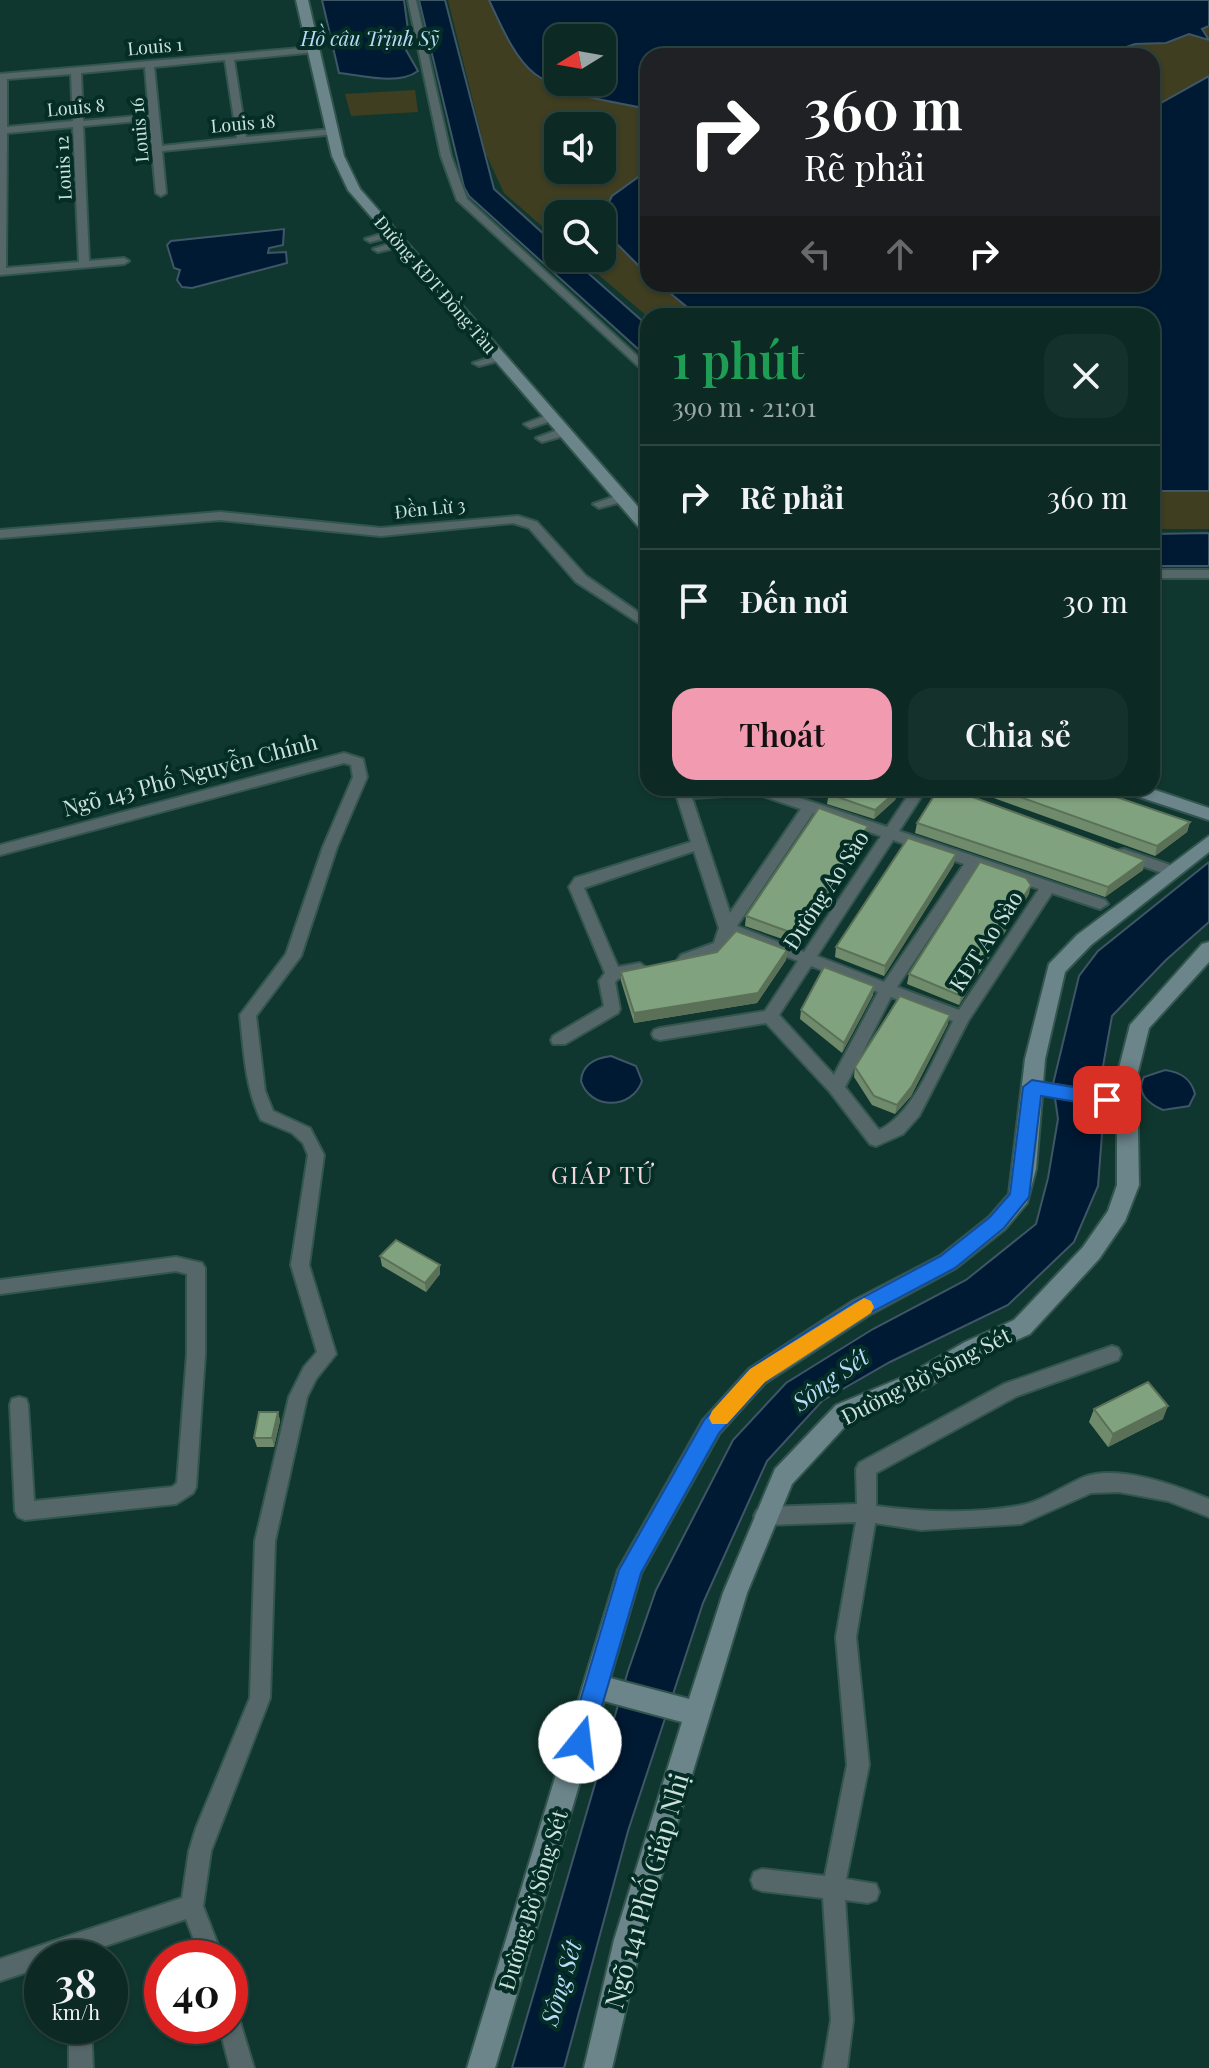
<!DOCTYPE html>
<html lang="vi">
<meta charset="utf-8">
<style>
body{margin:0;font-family:"Playfair Display",serif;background:#15312b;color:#f1f3f6;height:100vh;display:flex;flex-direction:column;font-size:30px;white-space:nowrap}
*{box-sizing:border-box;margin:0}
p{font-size:26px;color:#9aa6a6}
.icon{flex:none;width:44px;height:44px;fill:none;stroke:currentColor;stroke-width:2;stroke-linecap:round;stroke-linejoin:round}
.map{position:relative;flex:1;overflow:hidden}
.details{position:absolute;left:640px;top:308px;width:520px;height:488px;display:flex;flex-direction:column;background:#0c2923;border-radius:24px;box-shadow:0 2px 6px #0004,0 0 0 2px #2c4541}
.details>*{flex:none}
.top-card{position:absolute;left:640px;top:48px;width:520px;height:244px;border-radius:24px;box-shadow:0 2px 6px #0004,0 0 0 2px #2c4541;background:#202124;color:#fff;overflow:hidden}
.needle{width:52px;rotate:259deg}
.tools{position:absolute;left:544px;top:24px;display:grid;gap:16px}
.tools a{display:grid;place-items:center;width:72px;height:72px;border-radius:16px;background:#0c2923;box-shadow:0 2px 6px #0004,0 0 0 2px #2c4541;font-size:40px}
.speed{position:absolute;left:24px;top:1940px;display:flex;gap:16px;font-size:40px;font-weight:700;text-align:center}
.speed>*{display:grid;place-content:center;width:104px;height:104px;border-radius:50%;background:#0c2923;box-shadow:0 2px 6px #0004,0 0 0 2px #2c4541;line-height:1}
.speed small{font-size:20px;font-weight:400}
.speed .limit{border:12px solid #d22;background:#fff;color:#111}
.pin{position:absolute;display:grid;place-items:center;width:68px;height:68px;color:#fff;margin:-34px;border-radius:16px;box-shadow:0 4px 12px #0006}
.me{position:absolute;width:88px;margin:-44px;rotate:16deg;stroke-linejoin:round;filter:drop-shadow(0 0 6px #0008)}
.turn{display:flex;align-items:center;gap:28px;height:168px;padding:0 32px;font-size:36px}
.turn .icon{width:104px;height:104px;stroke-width:2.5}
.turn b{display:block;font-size:56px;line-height:68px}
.lanes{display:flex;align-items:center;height:76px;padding:0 32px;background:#0003;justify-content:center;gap:40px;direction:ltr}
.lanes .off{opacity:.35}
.round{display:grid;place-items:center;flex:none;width:84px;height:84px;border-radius:24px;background:#15312b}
.summary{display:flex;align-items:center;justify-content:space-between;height:136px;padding:0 32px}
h1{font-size:48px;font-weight:600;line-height:60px;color:#1e9e55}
.cta{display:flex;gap:16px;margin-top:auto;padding:16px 32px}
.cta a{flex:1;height:92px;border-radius:24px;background:#f29ab0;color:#111;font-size:32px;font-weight:600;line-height:92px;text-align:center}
.cta a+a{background:#15312b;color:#f1f3f6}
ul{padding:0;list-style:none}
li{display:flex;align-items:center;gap:24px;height:104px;padding:0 32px;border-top:2px solid #2c4541}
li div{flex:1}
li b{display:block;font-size:30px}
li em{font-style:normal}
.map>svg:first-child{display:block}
</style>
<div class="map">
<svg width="1209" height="2068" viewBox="0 0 1209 2068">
<rect width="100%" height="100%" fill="#10372f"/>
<!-- green -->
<path fill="#3f3e21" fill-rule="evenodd" d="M448,0H1209V529H1152V316L648,317L579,258H602V214H558V240L504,193L486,154ZM558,38H602V82H558ZM648,56H1152V284H648ZM558,126H602V170H558Z
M415,90L418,112L351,116L345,94Z"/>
<!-- water -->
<path fill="#001a34" stroke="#3e5666" stroke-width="2" fill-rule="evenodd" d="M322,0H404L409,37L406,50L418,71C398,86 361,75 339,73Z
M419,0H445L494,189L558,247V258H571L648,326V358L469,196L464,187Z
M489,0H1209V26L1202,29L1209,40L1189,34L1166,43L1135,44L1100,56H648V109C612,101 566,97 535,74C514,58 500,23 489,0ZM558,38H602V82H558Z
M1209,76V491H1152V316H698L659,284H1152V108Z
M648,170V275L607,234L602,216L612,196Z
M284,229L283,245L269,248L268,253L286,252L287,263L192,288L182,287L177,280L180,270L174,268L167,245L171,241Z
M1209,533V566H1152V534Z
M1209,862V922L1166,960L1112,1016L1100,1083L1103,1121L1098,1186L1074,1242L1008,1305L890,1362L822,1401L767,1461L703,1603L628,1831L564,2068H512L628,1671L656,1590L733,1440L786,1383L873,1329L966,1280L1036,1224L1048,1178L1058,1119L1053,1084L1079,976L1098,951Z
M611,1056L636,1066L642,1081C632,1110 590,1110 581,1081C582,1064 595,1058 611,1056Z
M1165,1070C1180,1072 1191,1078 1195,1094L1189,1106L1163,1110C1149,1104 1135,1093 1144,1077Z"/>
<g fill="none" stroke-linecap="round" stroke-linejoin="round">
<defs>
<path id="street" d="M408,0H416L451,156L467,199L648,366V375L457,200L441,156Z
M313,47L318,50L316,52L234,60L246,137L332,129L335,130V134L162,151L166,193L161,196L156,193L149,120L83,126L89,261L124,258L129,261L124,264L0,275V74ZM225,60L237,138L162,146L154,67ZM145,67L149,115L83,121L81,73ZM71,74L73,121L7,127V79ZM73,127L79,262L6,268L7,133Z
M390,231L394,232V236L370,242L365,239Z
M398,241L403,244L402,246L378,252L373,249Z
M498,355L504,358L502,360L479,366L473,363Z
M550,414L556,418L554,420L530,428L524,424Z
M563,428L569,432L567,435L542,442L536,438Z
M621,494L627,498L625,501L599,508L593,504Z
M220,512L381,528L518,516L537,522L586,576L648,619V629L576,582L529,528L513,523L381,536L220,520L0,538V530Z
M1152,570H1209V578H1152Z
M344,753L363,759L367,777L337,847L301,956L256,1016L265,1091L273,1111L310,1128L324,1155L309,1265L336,1354L316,1379L307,1397L275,1541L270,1698L211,1851L203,1906L223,1958H201L186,1919L69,1958H42V1967L0,1981V1959L182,1898L189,1851L196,1828L250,1698L255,1541L289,1397L304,1367L317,1352L291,1265L308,1155L303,1143L292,1133L261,1120C245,1087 244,1051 240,1015L286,954L323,847L353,777L351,765L344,763L0,855V845Z
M770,788L887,827L913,788H927L899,831L1105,900L1108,904L1100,909L1052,893L968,1021L919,1116L903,1134L876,1146L870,1144L830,1092L766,1023L660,1040L654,1038L652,1034L654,1030L660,1028L765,1011L798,961L732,936L725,951L686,965L681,963L678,959L681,955L714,943L719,928L694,851L584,888L618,967L640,963L648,969L645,973L618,979L615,982L620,1009L618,1013L565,1044H553L551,1040L553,1036L604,1006L599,981L605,973L569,887L575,878L691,842L676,794L678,791ZM757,794L801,809L730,913L692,798ZM813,813L881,836L804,952L737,926ZM893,840L964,864L884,982L817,956ZM976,868L1039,889L959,1010L897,987ZM811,966L878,992L834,1075L779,1015ZM891,997L953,1021C935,1055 914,1114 879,1130L845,1087Z
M1124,849L1176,867L1178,871L1171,876L1119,858L1117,854L1119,850Z
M1032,1081L1134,1098L1136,1103L1134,1108L1128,1109L1032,1093L1026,1091L1024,1087L1026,1083Z
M176,1257L202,1263L205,1268V1354L196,1487L193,1493L176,1504L25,1520L18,1517L15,1511L10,1405L12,1399L19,1397L26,1399L28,1405L34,1501L172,1487L177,1483L187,1354V1274L176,1271L0,1294V1280Z
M1112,1346L1118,1348L1121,1354L1118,1360L1017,1396L876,1473V1506C922,1512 971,1514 1017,1506C1040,1503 1063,1486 1084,1477C1119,1464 1177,1486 1209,1499V1517L1168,1501L1119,1492L1091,1493L1021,1524L921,1530L875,1523L856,1637L869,1765L846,1879L876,1884L879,1892L876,1900L868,1903L845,1900L853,2020L847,2068H823L831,2020L823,1898L762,1891L754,1888L751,1880L754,1872L762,1869L825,1876L847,1765L836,1637L856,1522L764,1525L757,1522L754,1516L757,1510L764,1507L857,1504L856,1469L859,1463L1004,1384Z
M230,2012L238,2015L254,2068H230L219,2026H230Z
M69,2026H91L93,2068H69Z"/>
<path id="secondary" d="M296,0H308L344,156L360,189L648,518V533L642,531L348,190L332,156Z
M1121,788H1149L1209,808V820L1124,792Z
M1209,836V852L1091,945L1065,972L1045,1059L1036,1169L1027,1203L1005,1229L956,1268L869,1315L765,1383L719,1434L641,1573L610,1678L689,1699L723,1593L775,1469L836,1405L908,1375L965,1342L1014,1320L1083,1247L1108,1211L1117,1185V1076L1130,1025L1202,944L1209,942V962L1149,1028L1137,1076L1139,1185L1125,1221L1099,1259L1030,1334L981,1356L924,1389L852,1419L792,1484L747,1593L642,1940L612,2068H584L614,1940L682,1722L604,1701L495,2068H467L618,1570L703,1420L749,1369L853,1301L940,1256L989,1217L1009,1194L1025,1059L1049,964L1077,935Z"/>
</defs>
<!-- street casing -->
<use href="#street" stroke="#32564e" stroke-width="4"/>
<!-- secondary casing -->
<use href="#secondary" stroke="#32564e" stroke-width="4"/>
<!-- street -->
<use href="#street" fill="#56676a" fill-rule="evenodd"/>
<!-- secondary -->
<use href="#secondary" fill="#6b858b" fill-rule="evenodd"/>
</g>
<!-- wall -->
<path fill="#6f8b6c" d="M801,788H900L895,800L874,819L827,804L828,798Z
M966,788H1090L1190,822L1187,832L1155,856Z
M917,823L1143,870L1105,897L915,833Z
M867,836L797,944L745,926L746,916Z
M954,864L884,976L835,957L836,947Z
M1029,894L959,1005L907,984L909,974Z
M787,950L786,960L757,1003L634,1023L621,981V972Z
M874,986L873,995L842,1053L800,1019L801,1010Z
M948,1024L911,1096L895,1114L872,1105L854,1077L855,1067Z
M380,1256L440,1265V1274L426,1292L382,1266Z
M1094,1409L1163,1419L1108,1447L1089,1422Z
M278,1412L280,1421L274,1447H257L254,1438Z"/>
<!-- shaded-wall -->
<path fill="#5a7158" d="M898,788H900L895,800L874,819L875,810Z
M1190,822L1187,832L1155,856L1157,846Z
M868,826L867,836L797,944L798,935Z
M956,854L954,864L884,976L885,966Z
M1145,860L1143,870L1105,897L1108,887Z
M1031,885L1029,894L959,1005L961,996Z
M787,950L786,960L757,1003L634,1023V1013Z
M874,986L873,995L842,1053L844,1043Z
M950,1015L948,1024L911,1096L895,1114L897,1105Z
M440,1265V1274L426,1292L425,1283Z
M1168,1406L1163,1419L1108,1447L1113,1434Z
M278,1412L280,1421L274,1447L272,1438Z"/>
<!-- building -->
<path fill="#81a27e" stroke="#5a7158" stroke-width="2" d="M828,788H898L897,791L875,810L829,794L832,789Z
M939,788H948L1145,860L1108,887L917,823Z
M995,788H1090L1190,822L1157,846Z
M819,808L868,826L798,935L746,916Z
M908,838L956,854L885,966L836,947Z
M980,862L1026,878L1031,885L961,996L909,974Z
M736,931L787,950L758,993L634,1013L621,972L717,952Z
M824,967L874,986L844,1043L801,1010Z
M900,996L950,1015L912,1086L897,1105L874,1096L855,1067Z
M396,1240L440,1265L425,1283L380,1256Z
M1148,1382L1168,1406L1113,1434L1094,1409Z
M259,1412H278L272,1438H254Z"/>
<!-- route -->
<path fill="#1a73e8" stroke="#114b97" stroke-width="2" d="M1032,1080L1107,1093L1116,1100L1107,1107L1041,1096L1029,1197L1004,1228L955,1268L868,1314L782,1370L765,1382L719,1433L641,1573L589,1750L580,1754L572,1750L568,1742L619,1570L704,1420L750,1369L767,1357L854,1302L941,1256L990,1217L1010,1194L1023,1087Z"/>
<!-- slow -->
<path fill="#f59e0b" d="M864,1298L871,1301L874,1307L871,1313L765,1382L727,1424H712L709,1418L712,1411L750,1369Z"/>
<g text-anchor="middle" stroke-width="8" stroke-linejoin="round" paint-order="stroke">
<!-- far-street labels -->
<g font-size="18" fill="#cde2dc" stroke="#042d26">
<text transform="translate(155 47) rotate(-5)" y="6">Louis 1</text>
<text transform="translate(76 108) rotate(-5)" y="6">Louis 8</text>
<text transform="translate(243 124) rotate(-5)" y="6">Louis 18</text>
<text transform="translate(140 130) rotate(-95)" y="6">Louis 16</text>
<text transform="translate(64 168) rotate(-93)" y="6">Louis 12</text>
<text transform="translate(435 285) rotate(49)" y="6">Đường KĐT Đồng Tàu</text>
<text transform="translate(430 509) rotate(-6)" y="6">Đền Lừ 3</text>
</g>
<!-- far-water labels -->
<g font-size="20" font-style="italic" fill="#badafa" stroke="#042d26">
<text x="370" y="46">Hồ câu Trịnh Sỹ</text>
</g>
<!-- street labels -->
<g font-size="22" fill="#cde2dc" stroke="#042d26">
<text transform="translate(190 775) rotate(-15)" y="8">Ngõ 143 Phố Nguyễn Chính</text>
<text transform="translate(826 890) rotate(-57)" y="8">Đường Ao Sào</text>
<text transform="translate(986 941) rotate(-57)" y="8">KĐT Ao Sào</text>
<text transform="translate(926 1376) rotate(-27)" y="8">Đường Bờ Sông Sét</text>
<text transform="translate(533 1900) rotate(-73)" y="8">Đường Bờ Sông Sét</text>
</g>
<!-- neighbourhood labels -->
<g font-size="24" letter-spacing="2" fill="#f7d4db" stroke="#042d26">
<text x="603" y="1184">GIÁP TỨ</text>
</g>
<!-- water labels -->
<g font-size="24" font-style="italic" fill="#badafa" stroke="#042d26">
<text transform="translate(831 1380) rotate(-36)" y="8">Sông Sét</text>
<text transform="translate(562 1983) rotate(-73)" y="8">Sông Sét</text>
</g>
<!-- near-street labels -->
<g font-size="26" fill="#cde2dc" stroke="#042d26">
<text transform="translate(647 1891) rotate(-74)" y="9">Ngõ 141 Phố Giáp Nhị</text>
</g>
</g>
</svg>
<div class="tools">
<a><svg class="needle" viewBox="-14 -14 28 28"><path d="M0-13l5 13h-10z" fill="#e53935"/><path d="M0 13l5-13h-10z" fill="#9aa6a6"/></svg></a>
<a><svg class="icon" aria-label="sound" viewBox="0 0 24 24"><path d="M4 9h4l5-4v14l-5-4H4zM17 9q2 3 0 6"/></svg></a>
<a><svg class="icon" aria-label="search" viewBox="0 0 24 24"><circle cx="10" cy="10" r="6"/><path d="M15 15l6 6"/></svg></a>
</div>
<div class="speed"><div>38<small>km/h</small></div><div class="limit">40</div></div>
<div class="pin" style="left:1107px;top:1100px;background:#d93025"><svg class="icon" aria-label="arrive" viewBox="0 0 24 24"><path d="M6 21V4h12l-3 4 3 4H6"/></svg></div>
<svg class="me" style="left:580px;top:1742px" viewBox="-20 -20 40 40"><circle r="19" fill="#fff"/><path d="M0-13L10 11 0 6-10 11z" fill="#1a73e8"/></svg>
<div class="top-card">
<div class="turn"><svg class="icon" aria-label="right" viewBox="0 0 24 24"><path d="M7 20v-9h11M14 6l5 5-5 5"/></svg><div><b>360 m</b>Rẽ phải</div></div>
<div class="lanes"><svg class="icon off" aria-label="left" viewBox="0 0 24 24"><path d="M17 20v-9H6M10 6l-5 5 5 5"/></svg><svg class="icon off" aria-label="ahead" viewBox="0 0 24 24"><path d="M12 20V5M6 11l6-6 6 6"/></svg><svg class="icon" aria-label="right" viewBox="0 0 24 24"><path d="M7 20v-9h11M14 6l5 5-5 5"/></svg></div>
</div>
<section class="details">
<div class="summary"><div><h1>1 phút</h1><p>390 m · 21:01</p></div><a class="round"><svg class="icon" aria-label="close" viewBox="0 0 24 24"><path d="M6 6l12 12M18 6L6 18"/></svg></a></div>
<ul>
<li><svg class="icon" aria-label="right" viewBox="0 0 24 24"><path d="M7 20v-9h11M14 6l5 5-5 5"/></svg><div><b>Rẽ phải</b></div><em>360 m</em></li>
<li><svg class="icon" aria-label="arrive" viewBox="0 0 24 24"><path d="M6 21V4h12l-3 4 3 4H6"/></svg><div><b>Đến nơi</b></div><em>30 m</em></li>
</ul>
<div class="cta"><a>Thoát</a><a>Chia sẻ</a></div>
</section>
</div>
